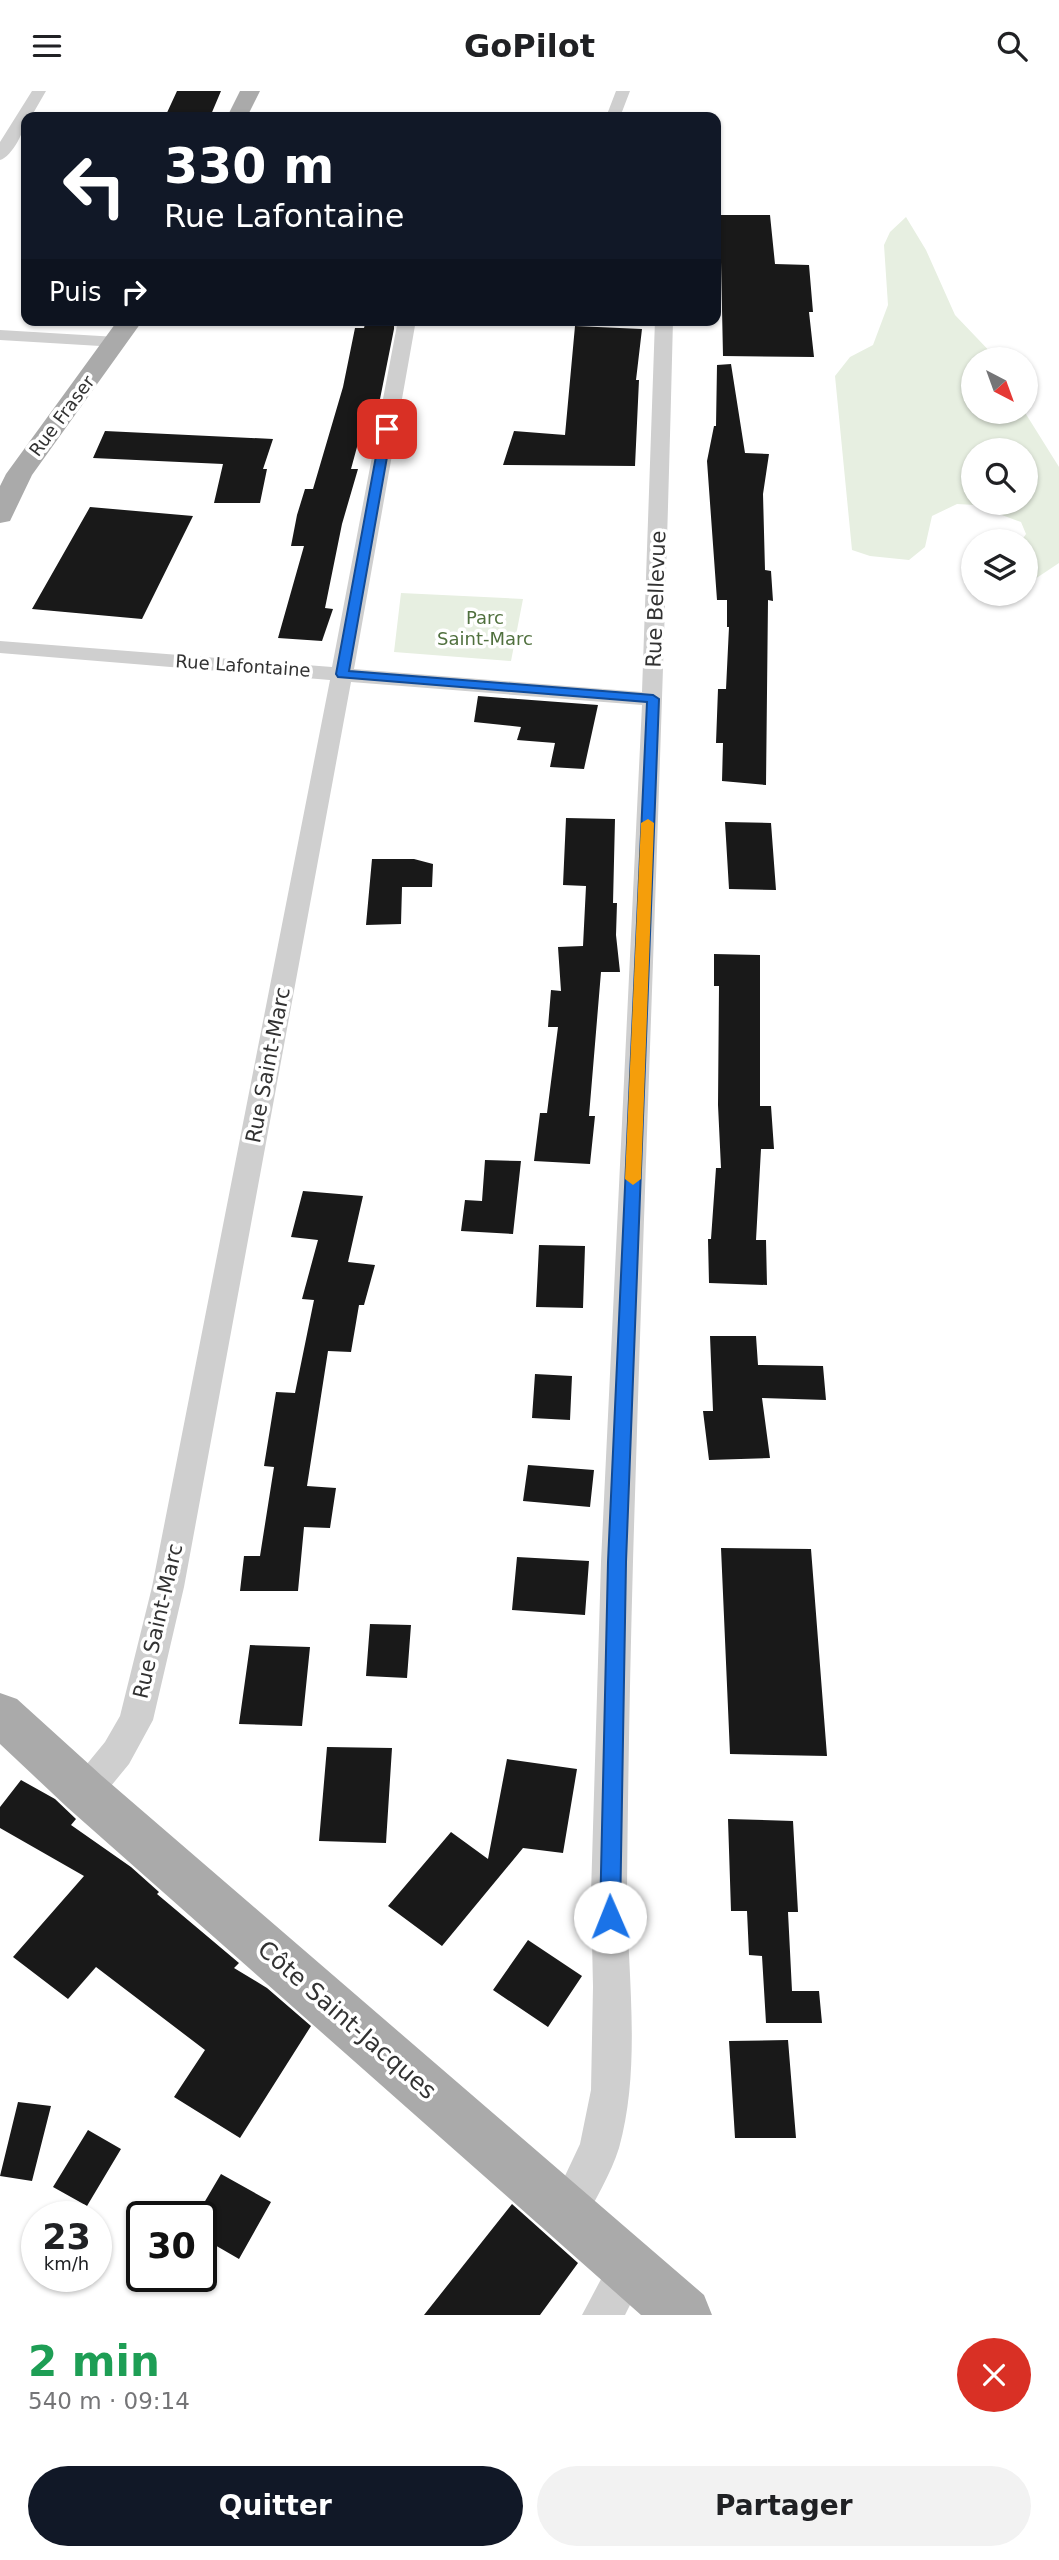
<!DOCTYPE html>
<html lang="fr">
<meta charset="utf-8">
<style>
body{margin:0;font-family:"DejaVu Sans",sans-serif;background:#f2f2f2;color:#202124;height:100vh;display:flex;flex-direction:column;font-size:26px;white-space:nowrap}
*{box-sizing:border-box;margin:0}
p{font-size:23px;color:#757577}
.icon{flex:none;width:38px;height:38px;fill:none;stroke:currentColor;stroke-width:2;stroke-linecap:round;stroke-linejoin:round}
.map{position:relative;height:2224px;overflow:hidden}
.side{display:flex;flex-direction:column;background:#fff;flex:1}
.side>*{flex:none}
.hud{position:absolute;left:21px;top:21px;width:700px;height:214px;border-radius:14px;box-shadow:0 2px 5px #0004;background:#111827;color:#fff;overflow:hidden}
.needle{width:46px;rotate:139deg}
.buttons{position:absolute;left:961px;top:256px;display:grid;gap:14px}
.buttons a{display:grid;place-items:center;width:77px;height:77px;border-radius:50%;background:#fff;box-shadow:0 2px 5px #0004;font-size:35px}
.speed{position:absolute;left:21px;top:2110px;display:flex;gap:14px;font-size:35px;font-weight:700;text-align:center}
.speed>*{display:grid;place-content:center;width:91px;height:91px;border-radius:50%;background:#fff;box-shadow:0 2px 5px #0004;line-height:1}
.speed small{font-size:18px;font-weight:400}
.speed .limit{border:4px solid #111;border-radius:10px;background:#fff;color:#111}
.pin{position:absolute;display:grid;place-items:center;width:60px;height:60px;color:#fff;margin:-30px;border-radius:14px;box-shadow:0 4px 10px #0006}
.me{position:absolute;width:77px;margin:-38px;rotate:359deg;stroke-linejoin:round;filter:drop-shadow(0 0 5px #0008)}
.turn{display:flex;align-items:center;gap:24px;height:147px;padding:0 28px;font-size:32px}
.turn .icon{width:91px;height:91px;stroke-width:2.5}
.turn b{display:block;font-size:49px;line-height:60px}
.then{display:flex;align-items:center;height:66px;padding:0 28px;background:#0003;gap:14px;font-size:26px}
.round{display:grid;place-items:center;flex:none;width:74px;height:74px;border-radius:37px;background:#f2f2f2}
.overview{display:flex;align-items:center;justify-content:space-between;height:119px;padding:0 28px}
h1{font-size:42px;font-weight:700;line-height:52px;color:#1e9e55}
.button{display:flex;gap:14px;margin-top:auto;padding:14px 28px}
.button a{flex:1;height:80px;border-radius:42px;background:#111827;color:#fff;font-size:28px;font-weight:700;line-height:80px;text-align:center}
.button a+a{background:#f2f2f2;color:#202124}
header{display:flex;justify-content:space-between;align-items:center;height:91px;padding:0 28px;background:#fff;font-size:32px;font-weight:700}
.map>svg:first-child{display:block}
</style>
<header><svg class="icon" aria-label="menu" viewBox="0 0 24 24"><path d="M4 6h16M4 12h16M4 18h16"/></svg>GoPilot<svg class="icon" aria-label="search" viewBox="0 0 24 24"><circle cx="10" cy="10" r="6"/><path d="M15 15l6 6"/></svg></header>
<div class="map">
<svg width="1059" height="2224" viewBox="0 0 1059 2224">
<rect width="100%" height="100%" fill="#fff"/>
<!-- green -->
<path fill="#e7efe1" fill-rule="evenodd" d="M906,126L926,159L955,224L997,268H973V320H1024L1059,376V472L1026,494V450H1021L1026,443L1021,431L975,414L957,413L932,425L925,456L909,469L870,465L852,459L835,285L850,266L873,254L888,214L884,154L890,141ZM973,359H1026V411H973Z
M401,502L523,508L511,570L394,561Z"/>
<!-- building -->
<path fill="#191919" d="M177,0H221L210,26H165Z
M720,124H770L775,173L809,174L813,221H809L814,266L723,265Z
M366,229H394V238L380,308L374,324L366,323L351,378H358L342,433L325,517L333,518L322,550L278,547L304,455H291L297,424L305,398H313L343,296L355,237H364Z
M575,235L642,238L636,289H639L635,375L503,374L514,340L565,344Z
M731,273L745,362L769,363L763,403L765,479L771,480L773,510L768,509L766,694L722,690L723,652H716L718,598H726L729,536H727V509H717L707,370L714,335H716L717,274Z
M105,340L273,348L263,378H267L260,412H214L223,373L93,367Z
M90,416L193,425L142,528L32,518Z
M478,605L598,614L584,678L550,676L555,652L517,649L521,636L474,631Z
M566,727L615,728L613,812H617L616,844L620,881H601L589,1025H595L590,1073L534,1070L540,1022H547L558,936H548L551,899L561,900L558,856L583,855L586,795L563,794Z
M725,731L771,732L776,799L729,798Z
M372,768H414L433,773L432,796H402L401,833L366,834Z
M714,863L760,864V1015H771L774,1058H761L756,1149H766L767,1194L709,1192L708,1148H711L716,1077H721L718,1014L719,895H714Z
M485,1069L521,1070L513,1143L461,1140L465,1109L482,1110Z
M303,1100L363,1105L348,1171L375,1174L364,1214H359L351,1261L328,1260L307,1395L336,1397L330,1437L304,1436L298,1500H240L244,1465H260L274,1376L264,1375L276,1301L295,1302L314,1209L302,1208L318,1149L291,1146Z
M539,1154L585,1155L583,1217L536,1216Z
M710,1245H756L758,1274L823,1275L826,1309L762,1307L770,1367L709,1369L703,1320H713Z
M535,1283L572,1285L570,1329L532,1327Z
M528,1374L594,1379L590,1416L523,1410Z
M721,1457L811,1458L827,1665L730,1663Z
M517,1466L589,1470L585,1524L512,1519Z
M370,1533L411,1534L407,1587L366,1585Z
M250,1554L310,1556L302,1635L239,1633Z
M327,1656L392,1657L386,1752L319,1750Z
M507,1668L577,1678L563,1762L523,1757L442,1855L388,1815L451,1741L488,1768Z
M21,1689L55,1708L76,1728L71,1734L131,1776L159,1801L157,1803L239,1872L234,1877L267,1897L311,1935L240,2047L174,2006L205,1959L96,1876L68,1908L13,1866L84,1785L0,1737V1716Z
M728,1728L793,1730L798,1821H788L792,1900H819L822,1932H766L762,1865L749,1864L747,1820H731Z
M528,1849L582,1885L548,1936L493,1899Z
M788,1949L796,2047H735L729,1950Z
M18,2011L51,2015L32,2090L0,2085Z
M88,2039L121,2058L87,2115L53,2096Z
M221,2083L271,2111L239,2168L201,2146V2117Z
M512,2113L578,2172L540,2224H424Z"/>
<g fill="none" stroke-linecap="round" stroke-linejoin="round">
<!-- minor -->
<path fill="#cfcfcf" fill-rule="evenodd" d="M32,0H46L31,26H26C26,38 12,66 0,69V51Z
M616,0H630L620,26H606Z
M398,229H416L354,578L642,601L655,229H673C663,643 645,1057 633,1470C630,1579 628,1689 627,1798C627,1881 642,1975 619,2057C611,2083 594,2110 582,2135L568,2141L554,2135L548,2121L580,2053L591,1999L593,1896L591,1803L601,1471L642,614L351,591L184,1496L153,1629L129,1673L97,1712L85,1717L73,1712L68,1701L73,1690L105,1651L120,1625L152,1496L330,589L0,562V550L332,576Z
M0,239L117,246L126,251L117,256L0,249Z
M630,2154L644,2160L650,2174L625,2224H582L616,2160Z"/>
<!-- primary -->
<path fill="#aaa" fill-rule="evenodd" d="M240,0H260L247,26H227Z
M118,229H143L32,384L10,430L0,432V395L6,383Z
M0,1602L17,1608L102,1685L704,2204L712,2224H641L68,1717L0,1653Z"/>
</g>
<!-- route -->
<path fill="#1a73e8" stroke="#114b97" stroke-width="2" d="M387,335L392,338L349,580L653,604L659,608L626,1471L620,1826L617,1833L610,1836L603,1833L600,1826L608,1471L647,611L338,586L336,583L381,338Z"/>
<!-- slow -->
<path fill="#f59e0b" d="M648,728L654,732L641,1088L633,1094L625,1088L641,732Z"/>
<g text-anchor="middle" stroke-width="7" stroke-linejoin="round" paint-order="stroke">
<!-- far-street labels -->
<g font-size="18" fill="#323232" stroke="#fff">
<text transform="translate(62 325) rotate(-53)" y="6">Rue Fraser</text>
<text transform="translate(243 575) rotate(4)" y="6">Rue Lafontaine</text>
</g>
<!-- far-park labels -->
<g font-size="18" fill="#50703e" stroke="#fff">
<text x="485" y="533">Parc<tspan x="485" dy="21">Saint-Marc</tspan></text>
</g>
<!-- street labels -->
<g font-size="21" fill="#323232" stroke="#fff">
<text transform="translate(656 508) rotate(-88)" y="7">Rue Bellevue</text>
<text transform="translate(268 974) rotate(-79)" y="7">Rue Saint-Marc</text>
<text transform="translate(158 1530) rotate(-77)" y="7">Rue Saint-Marc</text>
</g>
<!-- near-street labels -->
<g font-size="24" fill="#323232" stroke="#fff">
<text transform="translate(347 1929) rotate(41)" y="8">Côte Saint-Jacques</text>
</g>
</g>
</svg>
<div class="buttons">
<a><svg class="needle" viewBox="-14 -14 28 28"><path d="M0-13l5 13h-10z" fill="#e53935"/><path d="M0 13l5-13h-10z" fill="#757577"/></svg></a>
<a><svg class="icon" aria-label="search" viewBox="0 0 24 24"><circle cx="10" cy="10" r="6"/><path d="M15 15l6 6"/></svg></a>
<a><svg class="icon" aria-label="layers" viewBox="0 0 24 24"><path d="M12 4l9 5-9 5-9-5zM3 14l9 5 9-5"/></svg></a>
</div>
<div class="speed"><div>23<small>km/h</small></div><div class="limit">30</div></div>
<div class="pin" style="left:387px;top:338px;background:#d93025"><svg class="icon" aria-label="arrive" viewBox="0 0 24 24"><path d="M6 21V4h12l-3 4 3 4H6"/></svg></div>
<svg class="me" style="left:610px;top:1826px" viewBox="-20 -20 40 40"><circle r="19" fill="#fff"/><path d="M0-13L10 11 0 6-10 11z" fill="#1a73e8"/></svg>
<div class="hud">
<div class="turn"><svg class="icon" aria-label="left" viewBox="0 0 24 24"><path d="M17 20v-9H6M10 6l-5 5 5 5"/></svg><div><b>330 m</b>Rue Lafontaine</div></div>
<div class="then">Puis<svg class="icon" aria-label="right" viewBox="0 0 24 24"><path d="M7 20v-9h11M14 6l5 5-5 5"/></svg></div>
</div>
</div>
<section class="side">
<div class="overview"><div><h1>2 min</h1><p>540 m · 09:14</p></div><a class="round" style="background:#d93025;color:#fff"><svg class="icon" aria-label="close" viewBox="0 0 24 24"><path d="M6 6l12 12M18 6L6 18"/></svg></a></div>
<div class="button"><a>Quitter</a><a>Partager</a></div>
</section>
